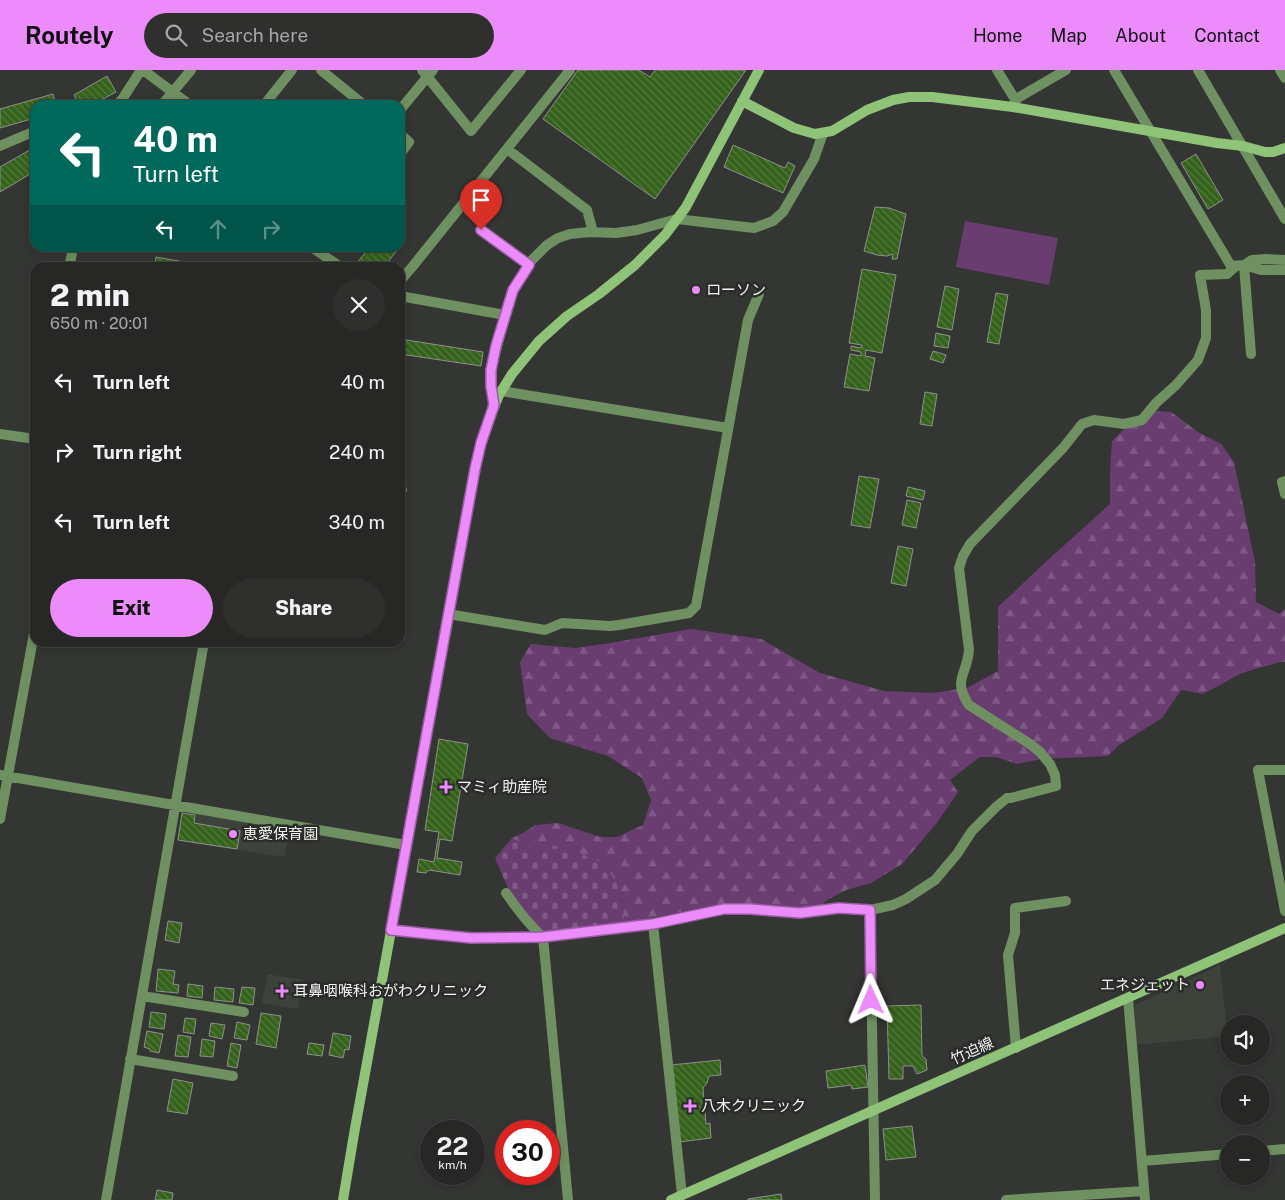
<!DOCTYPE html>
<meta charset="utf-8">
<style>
body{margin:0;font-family:"Public Sans","Noto Sans JP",sans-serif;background:#2f302e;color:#f1f3f6;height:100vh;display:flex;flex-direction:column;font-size:19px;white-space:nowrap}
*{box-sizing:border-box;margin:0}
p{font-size:16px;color:#a4a6a7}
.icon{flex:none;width:28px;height:28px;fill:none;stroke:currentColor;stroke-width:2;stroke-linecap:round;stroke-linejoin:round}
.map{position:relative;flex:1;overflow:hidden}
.sheet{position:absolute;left:30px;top:192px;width:375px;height:385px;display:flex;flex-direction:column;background:#272826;border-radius:15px;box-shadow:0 2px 8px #0003,0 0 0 1px #434443}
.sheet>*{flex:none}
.guide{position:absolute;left:30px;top:30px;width:375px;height:152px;border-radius:15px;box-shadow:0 2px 8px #0003,0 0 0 1px #434443;background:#00695c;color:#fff;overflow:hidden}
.tools{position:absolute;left:1220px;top:945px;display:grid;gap:10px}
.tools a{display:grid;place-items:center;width:50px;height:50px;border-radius:50%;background:#272826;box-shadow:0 2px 8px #0003,0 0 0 1px #434443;font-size:25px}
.speed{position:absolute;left:420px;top:1050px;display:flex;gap:10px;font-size:25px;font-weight:700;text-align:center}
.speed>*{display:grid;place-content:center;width:65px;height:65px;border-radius:50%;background:#272826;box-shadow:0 2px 8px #0003,0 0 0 1px #434443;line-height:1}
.speed small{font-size:12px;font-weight:400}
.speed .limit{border:8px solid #d22;background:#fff;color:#111}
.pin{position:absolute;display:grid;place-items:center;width:42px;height:42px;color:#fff;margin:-51px -21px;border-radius:50% 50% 50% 0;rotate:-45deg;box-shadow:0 0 5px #0007}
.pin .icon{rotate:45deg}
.me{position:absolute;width:55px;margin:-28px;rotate:359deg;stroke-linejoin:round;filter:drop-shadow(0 0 4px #0008)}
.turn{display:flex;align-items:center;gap:18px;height:105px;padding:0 20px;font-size:22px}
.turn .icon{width:65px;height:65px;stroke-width:2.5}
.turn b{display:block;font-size:35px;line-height:42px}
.lanes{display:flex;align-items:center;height:48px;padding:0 20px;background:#0003;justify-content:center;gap:25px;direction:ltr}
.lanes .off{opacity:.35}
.round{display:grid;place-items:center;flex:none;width:52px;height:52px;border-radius:26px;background:#2f302e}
.headline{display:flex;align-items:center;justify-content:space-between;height:85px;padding:0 20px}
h1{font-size:30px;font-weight:800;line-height:38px}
.cta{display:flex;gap:10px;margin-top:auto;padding:10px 20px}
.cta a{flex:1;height:58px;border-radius:30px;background:#ec8cfa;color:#111;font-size:20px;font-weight:800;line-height:58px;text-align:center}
.cta a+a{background:#2f302e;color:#f1f3f6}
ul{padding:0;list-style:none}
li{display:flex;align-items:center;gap:15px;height:70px;padding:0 20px}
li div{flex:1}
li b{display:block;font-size:19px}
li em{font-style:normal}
header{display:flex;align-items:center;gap:30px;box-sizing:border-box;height:70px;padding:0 25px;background:#ec8cfa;color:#111}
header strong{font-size:24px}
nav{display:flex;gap:28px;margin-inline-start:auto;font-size:18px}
.search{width:350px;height:45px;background:#2f302e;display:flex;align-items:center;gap:12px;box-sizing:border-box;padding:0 18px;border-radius:28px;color:#a4a6a7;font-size:19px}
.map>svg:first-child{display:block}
</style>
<header>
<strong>Routely</strong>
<div class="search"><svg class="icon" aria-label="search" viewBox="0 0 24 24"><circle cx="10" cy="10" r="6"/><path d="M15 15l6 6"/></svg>Search here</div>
<nav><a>Home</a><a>Map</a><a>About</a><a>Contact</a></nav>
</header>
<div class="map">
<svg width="1285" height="1130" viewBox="0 0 1285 1130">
<defs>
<pattern id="forest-firs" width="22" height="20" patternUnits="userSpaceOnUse" patternTransform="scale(1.25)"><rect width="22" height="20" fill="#6a3d71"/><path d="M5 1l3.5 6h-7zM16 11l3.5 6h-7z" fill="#805a86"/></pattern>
<pattern id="cemetery-stones" width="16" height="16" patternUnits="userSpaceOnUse" patternTransform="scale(1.25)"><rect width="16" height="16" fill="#6a3d71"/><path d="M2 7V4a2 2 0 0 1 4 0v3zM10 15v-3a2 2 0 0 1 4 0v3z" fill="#805a86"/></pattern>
<pattern id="building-back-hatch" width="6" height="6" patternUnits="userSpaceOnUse" patternTransform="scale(1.25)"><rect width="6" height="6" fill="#35621b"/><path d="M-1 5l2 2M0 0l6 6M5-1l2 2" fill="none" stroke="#53793d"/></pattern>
</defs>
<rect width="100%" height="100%" fill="#343633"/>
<!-- built -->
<path fill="#3d423b" d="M182,740L290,757L285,787L177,771Z
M1220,895L1228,966L1136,975L1135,935Z
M267,904L303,910L298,939L262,933Z"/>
<!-- forest -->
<path fill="url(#forest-firs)" d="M1145,340L1171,342L1198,362L1221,374L1234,392L1255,492L1256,532L1279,544L1285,539V592H1280L1242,603L1203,624L1181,620L1162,648L1119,675L1108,686L1041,689L1017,694L996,687H980L950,710L958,722L936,754L902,794L871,813L846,820L825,831L822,837L793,838L721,834L625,853L620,820L534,781L512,768L523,763L535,755L558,753L600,767H617L643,755L651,730L642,708L608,686L550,668L527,644L520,592L531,574L575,578L610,573L691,559L761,569L820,603L884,621L932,623L967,618L998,601V537L1049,489L1110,434V401L1112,371Z"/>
<!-- cemetery -->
<path fill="url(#cemetery-stones)" d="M512,768L534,781L551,775L578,782L606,795L620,820L625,853L549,863L540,859L515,832L508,818L495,788Z"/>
<!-- park -->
<path fill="#6a3d71" d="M965,151L1058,168L1049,215L956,197Z"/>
<!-- building -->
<path fill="url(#building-back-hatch)" stroke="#8e908d" d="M578,0H639L650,7L655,0H746L655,129L543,49Z
M107,6L116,22L92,35H79L74,25Z
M53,24L56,35H35V48L0,58V39Z
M733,75L785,98L788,92L795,96L783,123L724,97Z
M35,77V101L0,122V97Z
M1196,84L1223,130L1208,139L1181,93Z
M875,137L889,138L906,144L897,189H892L893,184L887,186L877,185L864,181Z
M369,178H399L383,198H359L356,194Z
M156,187L213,197V198H154Z
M862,199L896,205L882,283L866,280L865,286L875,288L869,321L844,317L850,284L861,286V282L851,280V276L861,278L862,275L849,273Z
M945,216L959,219L952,260L937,257Z
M996,223L1008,225L999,274L987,272Z
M936,263L950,266L948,278L934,276Z
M400,269L483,282L481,296L400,284Z
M933,281L946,285L943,293L930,289Z
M925,322L937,324L932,356L920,354Z
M859,406L879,409L870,458L851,455Z
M908,417L925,421L923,430L906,426Z
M907,430L921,433L916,458L902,455Z
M898,476L913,479L906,516L891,513Z
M439,669L468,674L452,771L440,769L437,788L462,792L460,805L429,800L426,803L417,802L419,789L434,792L439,762L425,760Z
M182,743L195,745L194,753L240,761L237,779L178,770Z
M168,851L182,853L179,873L165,870Z
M158,899L175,901L173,914L179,915L178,923L156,921Z
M188,914L203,916L202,928L187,926Z
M329,914L350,917L349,927L327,924Z
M215,917L234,919L233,932L214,930Z
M242,917L255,918L253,935L239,933Z
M921,935L922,986L926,989L927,1000L917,1004L913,996H903V1009H889L887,936Z
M151,942L166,944L164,959L149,957Z
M261,943L281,946L276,978L256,974Z
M185,948L196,949L194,964L183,962Z
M237,952L250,955L247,970L234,968Z
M211,953L225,955L222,969L209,966Z
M147,961L163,964L159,983L150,981V979L144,977Z
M333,963L351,966L349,980L345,979L343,988L329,985Z
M178,965L191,967L188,987L175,986Z
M202,969L215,971L213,987L200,986Z
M231,973L241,975L237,998L227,996Z
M309,973L324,975L322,986L307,984Z
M720,990L721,1005L709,1006L707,1013L703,1018L706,1054L710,1053L711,1068L679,1072L671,995Z
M865,995L868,1017L852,1019L851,1015L828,1018L826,1001Z
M173,1009L193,1013L187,1044L167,1041Z
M912,1056L916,1087L886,1090L883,1059Z
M157,1120L173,1123L172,1130H155Z
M781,1124L782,1130H748V1129Z"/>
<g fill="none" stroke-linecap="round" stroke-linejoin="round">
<!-- street -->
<path stroke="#6f9061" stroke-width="10" d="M143,0L190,35
M321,0L364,35
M422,0L471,61L521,0
M997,0L1016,31
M1114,0L1231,196L1244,195L1252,190L1266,189L1285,190
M1198,0L1285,149
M1280,0L1285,8
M117,35L123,28L141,0
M162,35L191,0
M264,35L292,0
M1013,37L1016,29L1066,0
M400,40L433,0
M400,64L409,72L400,84
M0,76L35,61
M507,79L587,140L593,162
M481,160L529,195
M313,178L342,198
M69,198L73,178
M400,211L413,196L570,0
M400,226L505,245
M1251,284L1244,195L1261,200H1285
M501,321L728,358
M495,335L491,316V300L505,245L513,220L523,203L532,190L547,175L558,168L570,164L589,162L616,163L637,160L677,149L754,158L773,151L783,142L814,89L823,63
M0,364L35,369
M1285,411L1282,412L1285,424
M400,419L402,420
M448,544L545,560L562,553L610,556L619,555L689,543L696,536L748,250L759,224
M1285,700H1258L1285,841
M0,705L406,775
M0,749L35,558
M506,823C517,839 528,854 543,867L568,1130
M870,840L875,1130
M653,854L682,1125
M391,859L471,868L543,867L653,854L724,839H750L801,843L839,838L870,840L893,835L906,829L935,810L957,784L972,761L996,737L1007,728H1011L1056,716L1055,705L1050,694L1040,682L1030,674L969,635C952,610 967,605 969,580L959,498L963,486L970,474L1063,378L1082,354L1094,350L1124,354L1142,350L1156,333L1176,315L1198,290L1206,268V240L1200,205L1227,204L1236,196
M142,926L244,942
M1128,928L1145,1130
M1016,978L1008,885L1015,863V838L1066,831
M130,989L233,1006
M1261,1081L1285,1079
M1142,1091L1229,1084
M106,1130L204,572
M1006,1130L1144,1121"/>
<!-- secondary -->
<path stroke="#8fc377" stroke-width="10" d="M742,31L794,58L815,64L832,61L867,40L893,30L909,27H932L1013,37L1217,73L1243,76L1265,82H1273L1285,78
M343,1130L354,1064L475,399L481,373L495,335L499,325L512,304L539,271L567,246L599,224L635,195L665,165L686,137L759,0
M671,1130L1285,858"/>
</g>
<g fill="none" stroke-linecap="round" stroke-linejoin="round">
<defs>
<path id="route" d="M481,160L529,195L513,220L496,276L491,300V316L494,335L481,373L475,399L391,860L471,868L543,867L653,854L724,839H750L800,843L839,838L870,840L871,930"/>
</defs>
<!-- route casing -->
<use href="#route" stroke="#995ba2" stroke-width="12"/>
<!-- route -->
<use href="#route" stroke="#ec8cfa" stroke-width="9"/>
</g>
<!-- markers -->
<g fill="#ec8cfa" stroke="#2a2c29" stroke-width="2">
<circle cx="696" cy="220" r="5"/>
<path d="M443.5 709.5h5v5h5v5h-5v5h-5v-5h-5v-5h5z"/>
<circle cx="233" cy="764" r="5"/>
<circle cx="1200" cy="915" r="5"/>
<path d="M279.5 913.5h5v5h5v5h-5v5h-5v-5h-5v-5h5z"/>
<path d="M687.5 1028.5h5v5h5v5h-5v5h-5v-5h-5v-5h5z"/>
</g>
<g text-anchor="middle" stroke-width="5" stroke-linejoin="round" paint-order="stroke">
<!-- poi labels -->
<g font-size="15" fill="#f1f2f1" stroke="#2a2c29" text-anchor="start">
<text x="706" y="225">ローソン</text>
<text x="457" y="722">マミィ助産院</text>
<text x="243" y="769">恵愛保育園</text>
<text x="1190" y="920" text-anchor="end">エネジェット</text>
<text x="293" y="926">耳鼻咽喉科おがわクリニック</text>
<text x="701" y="1041">八木クリニック</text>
</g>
<!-- street labels -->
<g font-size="15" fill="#f1f2f1" stroke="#2a2c29">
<text transform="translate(972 981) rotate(-24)" y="5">竹迫線</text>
</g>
</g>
</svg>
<div class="tools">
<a><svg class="icon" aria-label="sound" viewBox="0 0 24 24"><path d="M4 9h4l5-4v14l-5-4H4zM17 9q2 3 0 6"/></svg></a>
<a>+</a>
<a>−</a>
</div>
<div class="speed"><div>22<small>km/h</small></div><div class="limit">30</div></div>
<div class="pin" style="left:481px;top:160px;background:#d93025"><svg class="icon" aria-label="arrive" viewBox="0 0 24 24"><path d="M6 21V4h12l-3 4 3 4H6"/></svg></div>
<svg class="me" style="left:871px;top:930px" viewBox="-20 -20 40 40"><path d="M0-17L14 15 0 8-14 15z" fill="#ec8cfa" stroke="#fff" stroke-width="4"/></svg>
<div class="guide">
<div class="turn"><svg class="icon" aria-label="left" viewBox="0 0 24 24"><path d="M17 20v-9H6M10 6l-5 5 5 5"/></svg><div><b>40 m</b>Turn left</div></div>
<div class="lanes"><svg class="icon" aria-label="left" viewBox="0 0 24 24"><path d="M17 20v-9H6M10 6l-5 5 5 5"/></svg><svg class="icon off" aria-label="ahead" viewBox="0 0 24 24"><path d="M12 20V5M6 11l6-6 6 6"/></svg><svg class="icon off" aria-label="right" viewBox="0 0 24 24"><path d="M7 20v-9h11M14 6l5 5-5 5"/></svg></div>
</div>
<section class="sheet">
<div class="headline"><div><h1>2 min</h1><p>650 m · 20:01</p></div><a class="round"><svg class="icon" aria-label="close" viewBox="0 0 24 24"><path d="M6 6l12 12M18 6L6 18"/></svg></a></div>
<ul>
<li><svg class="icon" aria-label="left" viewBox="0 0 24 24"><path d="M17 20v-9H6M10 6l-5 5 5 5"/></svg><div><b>Turn left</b></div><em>40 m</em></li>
<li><svg class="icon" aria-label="right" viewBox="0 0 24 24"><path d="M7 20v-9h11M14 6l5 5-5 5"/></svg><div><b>Turn right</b></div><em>240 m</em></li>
<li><svg class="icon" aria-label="left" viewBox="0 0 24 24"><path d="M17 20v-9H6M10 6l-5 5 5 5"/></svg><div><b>Turn left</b></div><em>340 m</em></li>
</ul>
<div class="cta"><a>Exit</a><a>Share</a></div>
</section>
</div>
